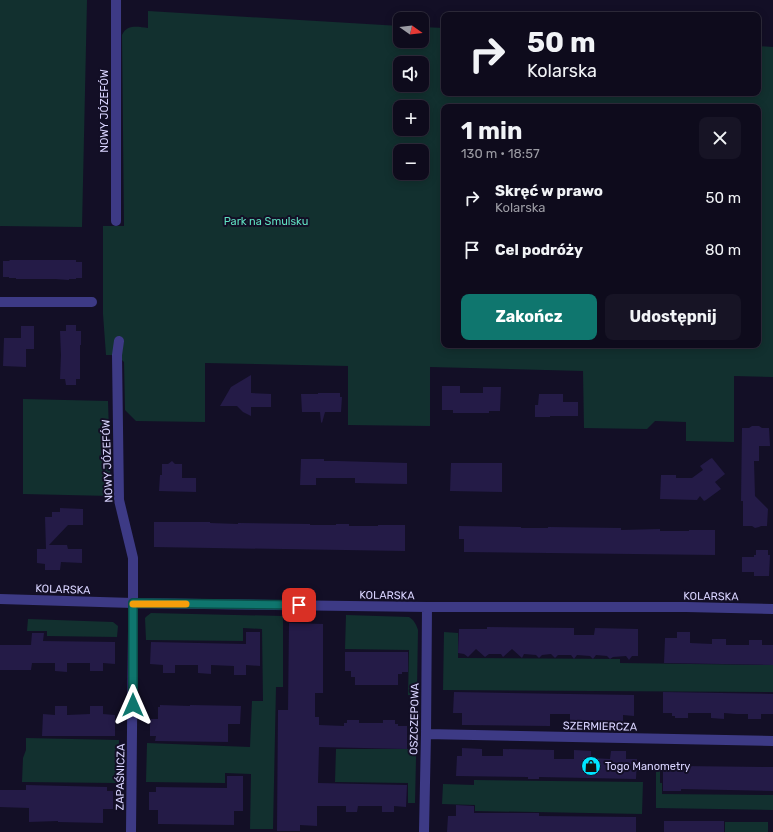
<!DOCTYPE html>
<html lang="pl">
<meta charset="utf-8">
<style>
body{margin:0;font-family:Rubik,sans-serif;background:#171425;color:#f1f3f6;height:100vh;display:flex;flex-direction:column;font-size:15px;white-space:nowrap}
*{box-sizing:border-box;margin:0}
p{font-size:13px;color:#9b9ba3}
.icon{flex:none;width:22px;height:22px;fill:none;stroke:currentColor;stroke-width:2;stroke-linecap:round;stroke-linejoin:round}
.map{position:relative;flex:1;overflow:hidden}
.panel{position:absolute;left:441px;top:104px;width:320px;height:244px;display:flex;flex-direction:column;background:#0e0b1c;border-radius:8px;box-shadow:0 2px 10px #0003,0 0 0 1px #2e2b3b}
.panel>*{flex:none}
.guide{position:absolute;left:441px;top:12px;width:320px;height:84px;border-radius:8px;box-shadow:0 2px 10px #0003,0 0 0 1px #2e2b3b;background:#0e0b1c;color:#f1f3f6;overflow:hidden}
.needle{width:26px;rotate:104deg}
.fabs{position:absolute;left:393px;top:12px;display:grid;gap:8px}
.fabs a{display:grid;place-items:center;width:36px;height:36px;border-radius:8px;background:#0e0b1c;box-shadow:0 2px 10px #0003,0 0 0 1px #2e2b3b;font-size:20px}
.pin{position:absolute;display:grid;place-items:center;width:34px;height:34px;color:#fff;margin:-17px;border-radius:8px;box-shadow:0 2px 6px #0006}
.me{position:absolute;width:44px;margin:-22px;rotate:0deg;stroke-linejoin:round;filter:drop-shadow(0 0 3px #0008)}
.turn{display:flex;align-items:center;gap:14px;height:84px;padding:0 20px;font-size:18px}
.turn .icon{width:52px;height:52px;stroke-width:2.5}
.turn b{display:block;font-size:28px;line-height:34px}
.round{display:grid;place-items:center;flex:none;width:42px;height:42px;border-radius:8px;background:#171425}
.overview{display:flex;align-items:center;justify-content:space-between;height:68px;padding:0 20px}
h1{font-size:24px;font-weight:700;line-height:30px}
.action{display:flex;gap:8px;margin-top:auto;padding:8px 20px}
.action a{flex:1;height:46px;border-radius:8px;background:#0f766e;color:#fff;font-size:16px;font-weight:700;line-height:46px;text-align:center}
.action a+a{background:#171425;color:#f1f3f6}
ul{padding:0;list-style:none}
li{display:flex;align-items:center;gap:12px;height:52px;padding:0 20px}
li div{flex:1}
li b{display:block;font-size:15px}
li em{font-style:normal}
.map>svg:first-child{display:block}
</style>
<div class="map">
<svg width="773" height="832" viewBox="0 0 773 832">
<rect width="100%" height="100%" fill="#130f26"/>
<!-- green -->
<path fill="#12302f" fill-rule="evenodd" d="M0,0H87L82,227L0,226Z
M148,11L400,26V41H422V27L444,28V93H758V46L773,47V377L734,376V442L686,441V422L655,421L647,429L584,428L583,371L430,367V426L348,425V366L205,363V422L136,421L125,410L124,362L117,355H106L103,314V226H124L122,35C127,24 138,27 148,28ZM400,63H422V85H400ZM400,107H422V129H400ZM444,107H758V345H444ZM400,151H422V173H400Z
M23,399L108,401L111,496L23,494Z
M151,613L283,616V687H276L273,829H250L251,774L225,773V783L146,782L147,743L250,747L252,701H263L262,629L243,628V641L146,640L145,618L147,616Z
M346,615L409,617C414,620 416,624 418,630L417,689L414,695H408L409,650L345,649Z
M28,619L113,622L118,626L117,637L47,636V631H27Z
M444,632L458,633V658L620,659V663L773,665V692L443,690Z
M410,711L415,712L417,714L415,803H408V783L335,782L336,749H409Z
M26,738L119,740L118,783L22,782L23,758L26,750Z
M656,766H660V783H662V794L773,795V810L656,808Z
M474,780L643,782L642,814L475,811V805L442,804L443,784L474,785Z
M725,822H768V832H725Z"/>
<!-- building -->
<path fill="#241b47" d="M10,260H76V262H82V278H76V279H69V280L55,279H16V278H9V277H3V261H9Z
M66,325H76V331H81V345H80V379H76V385H66L65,379H60L61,355L60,331H66Z
M21,326H34V349H26V367L3,366L4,338H21Z
M251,375V393L271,394V407H251V416L243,412L237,406H220L231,387Z
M442,386H460V393H483V387H501L500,411H489V413H453V410H442Z
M318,393H340V397H342L341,412H325L322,423L321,422L320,412H302L301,394H318Z
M539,394H563V402H578V416H550V417H535V405H538Z
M752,426H759L762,428H769L770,446H759V461H754L755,496L768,509L767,526H761L759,527L755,528L752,526H743V501H741L742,428H749Z
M712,458L725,474L715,482L721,489L706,500L704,501L700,496L697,500L660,499L661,475H676V478H692L703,470L700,466L710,459Z
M301,459H324V461H337L407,463V484L355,483V478H316V485H300Z
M172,461L175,464H182V478H196V492L159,491L160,475H162V464H168Z
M451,463H502V492L450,491Z
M60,508L83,509V525H68L49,545H67L68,549H82V563L61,562L60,570H45V564L37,563V549H46L45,517H52V512H60Z
M154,522H210V523L238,524V523L310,524V525H336V524H349V526H378V525H405V551L154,547Z
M459,526L521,527V528H548V527L621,528V530L660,529V531H689V530H715V555L464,552V539H459Z
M756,550H768V555H770L769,576H754V572H742V557H754V555H756Z
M289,623L323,624V693H315V717H319V725L344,726V723H347V720H359V723H383V720H395V724H398V726H407V749L319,747L318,783L407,785L406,807L394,806V812H382V806H358L357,812H346V806H317V826L300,825V831H277L278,710H288Z
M487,627L574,628V635H594L595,628L638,629V656H632L629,660L626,656L613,657L610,659L607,656L596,655L593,659L590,656L577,655L574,659L571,655H558L555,658L551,654L542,655L539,658L536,655L524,654L522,658L512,649L503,657L501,654H489L485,657L476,649L468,657L464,654L458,653L459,629H487Z
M246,632H260V666L246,665V675H234V666L211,665V674L198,673V665H175V673H163V665L150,664L151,642L246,644Z
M677,632H690V643L712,644V639H726V645H749V640H762V645H773V665L664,663L665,638H677Z
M32,633H44L43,641L115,642V664L103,663V671H90V663H67V672L55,671V663H32L31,670H0V645H31Z
M345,652H408V672H402V674H398V685H355V677H351V671H345Z
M454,692L634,695V716L623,715V728L579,727V726H570V714H550V726L462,725V713H453Z
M663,692L773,694V714H761V719H748V714H736L724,713V719L711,718V713H688V718H675V716H672V713H663Z
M160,705L190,706V705L241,706L240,724H228V742L155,741L156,736H150V719H158V707H160Z
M55,706H67V715L90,714V706H103V714L115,715V736H42L43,714L55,715Z
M462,748L482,749V756H503V749L554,750V759H574V750L591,751V758L610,759L611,751H626V759H637L636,779L539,777V779H528V777L456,776L457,756H462Z
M663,764L682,765V766L773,767V791L681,789V791H663Z
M227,776H243V811H234V825L158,824V810H149V792H156V787L227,788Z
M26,785L107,787V791H113V809H103V823L58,822V821L29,822V808L0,807V790H26Z
M456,805L474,806V813H539V816L636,817V832H447L448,816H456Z
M664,821H724V832H664Z"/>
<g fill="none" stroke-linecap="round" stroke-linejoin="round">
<!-- minor -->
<path stroke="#3d3a85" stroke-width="10" d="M116,0V221
M0,302H92
M119,341L117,355L119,500L133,558V630L131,832
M0,599L133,603L427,607H686L773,609
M426,734L773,741
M424,832L426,734L427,607"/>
</g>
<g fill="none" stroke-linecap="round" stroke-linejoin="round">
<defs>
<path id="route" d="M133,705V603L299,605"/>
</defs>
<!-- route casing -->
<use href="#route" stroke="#0a4d48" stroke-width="10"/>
<!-- route -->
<use href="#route" stroke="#0f766e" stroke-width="7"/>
<!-- slow -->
<path stroke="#f59e0b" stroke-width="7" d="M133,604H186"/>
</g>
<!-- icons -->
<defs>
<symbol id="shop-disc" viewBox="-11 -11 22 22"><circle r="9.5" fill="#00e5ff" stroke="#130f26"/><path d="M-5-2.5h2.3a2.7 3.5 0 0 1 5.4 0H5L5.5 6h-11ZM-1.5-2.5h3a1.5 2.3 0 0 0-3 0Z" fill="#111"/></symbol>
</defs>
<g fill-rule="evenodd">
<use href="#shop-disc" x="580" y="755" width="22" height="22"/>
</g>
<g text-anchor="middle" stroke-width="4" stroke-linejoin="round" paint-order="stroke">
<!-- street labels -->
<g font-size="11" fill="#d9d4ff" stroke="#130f26">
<text transform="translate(104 111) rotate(-90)" y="4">NOWY JÓZEFÓW</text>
<text transform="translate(107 461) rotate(-92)" y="4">NOWY JÓZEFÓW</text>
<text transform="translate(63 589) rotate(2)" y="4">KOLARSKA</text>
<text transform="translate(387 595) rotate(1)" y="4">KOLARSKA</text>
<text transform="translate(711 596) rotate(1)" y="4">KOLARSKA</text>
<text transform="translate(414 719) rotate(-89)" y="4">OSZCZEPOWA</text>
<text transform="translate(600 726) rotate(1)" y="4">SZERMIERCZA</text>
<text transform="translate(120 777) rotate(-89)" y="4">ZAPAŚNICZA</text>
</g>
<!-- park labels -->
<g font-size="11" fill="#5fe0c0" stroke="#130f26">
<text x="266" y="225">Park na Smulsku</text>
</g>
<!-- poi labels -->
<g font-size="11" fill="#d9d4ff" stroke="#130f26" text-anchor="start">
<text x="605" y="770">Togo Manometry</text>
</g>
</g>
</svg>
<div class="fabs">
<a><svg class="needle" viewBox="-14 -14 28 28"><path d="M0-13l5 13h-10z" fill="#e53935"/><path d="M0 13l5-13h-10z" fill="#9b9ba3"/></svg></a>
<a><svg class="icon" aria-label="sound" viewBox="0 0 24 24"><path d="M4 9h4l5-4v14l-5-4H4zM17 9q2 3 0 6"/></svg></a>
<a>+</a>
<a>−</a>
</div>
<div class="pin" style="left:299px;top:605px;background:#d93025"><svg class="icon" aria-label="arrive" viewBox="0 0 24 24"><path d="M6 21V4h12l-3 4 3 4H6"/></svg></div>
<svg class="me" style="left:133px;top:705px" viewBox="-20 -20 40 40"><path d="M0-17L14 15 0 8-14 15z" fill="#0f766e" stroke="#fff" stroke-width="4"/></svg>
<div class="guide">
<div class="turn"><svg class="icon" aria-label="right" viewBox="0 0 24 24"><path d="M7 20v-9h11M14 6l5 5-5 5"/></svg><div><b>50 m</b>Kolarska</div></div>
</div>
<section class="panel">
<div class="overview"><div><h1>1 min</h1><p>130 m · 18:57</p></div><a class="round"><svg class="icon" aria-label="close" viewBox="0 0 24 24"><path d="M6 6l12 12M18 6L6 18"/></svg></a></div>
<ul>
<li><svg class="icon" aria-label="right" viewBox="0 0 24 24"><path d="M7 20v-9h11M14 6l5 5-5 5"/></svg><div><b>Skręć w prawo</b><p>Kolarska</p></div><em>50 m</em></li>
<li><svg class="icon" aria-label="arrive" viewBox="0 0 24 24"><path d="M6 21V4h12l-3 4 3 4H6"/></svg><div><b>Cel podróży</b></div><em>80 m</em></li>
</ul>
<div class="action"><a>Zakończ</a><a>Udostępnij</a></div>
</section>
</div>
